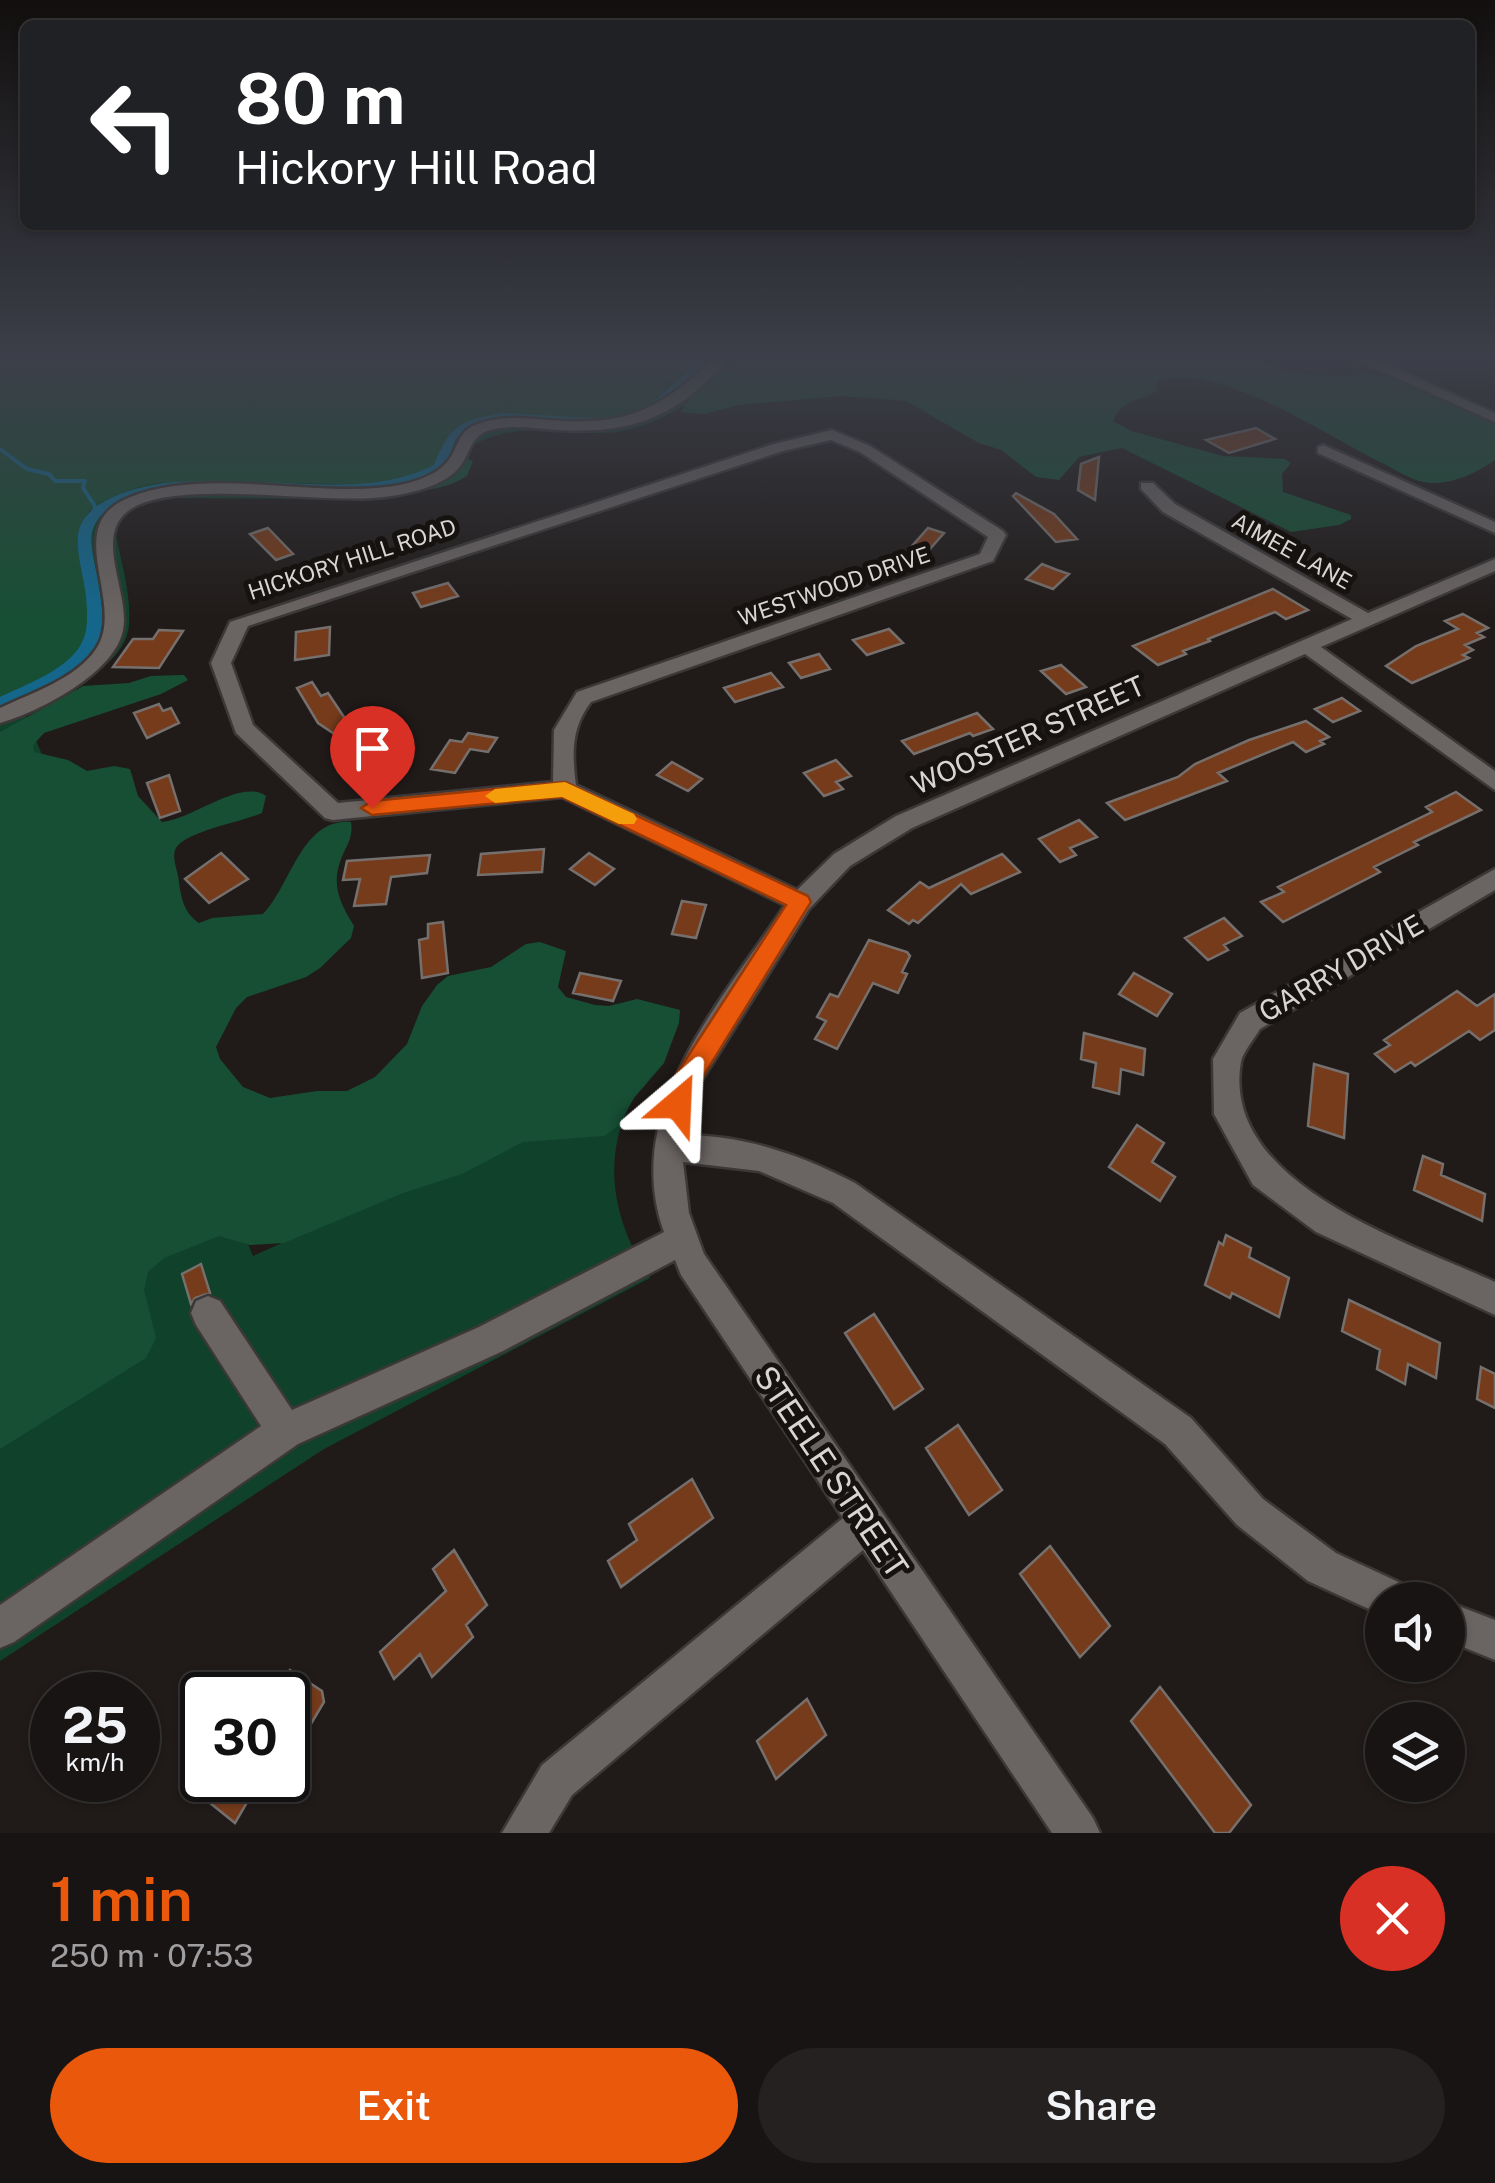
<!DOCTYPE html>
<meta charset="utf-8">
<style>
body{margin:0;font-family:"Public Sans",sans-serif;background:#252121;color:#f1f3f6;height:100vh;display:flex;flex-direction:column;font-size:38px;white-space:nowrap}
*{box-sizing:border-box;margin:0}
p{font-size:32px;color:#9f9ea0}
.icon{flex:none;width:55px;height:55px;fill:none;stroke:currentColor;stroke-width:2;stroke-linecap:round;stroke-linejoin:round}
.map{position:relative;height:1833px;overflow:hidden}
.details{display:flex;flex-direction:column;background:#181413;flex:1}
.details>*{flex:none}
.hud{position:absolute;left:20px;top:20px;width:1455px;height:210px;border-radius:15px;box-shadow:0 2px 8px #0004,0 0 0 2px #363333;background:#202124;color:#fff;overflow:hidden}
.tools{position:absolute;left:1365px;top:1582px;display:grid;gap:20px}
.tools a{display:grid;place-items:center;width:100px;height:100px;border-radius:50%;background:#181413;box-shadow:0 2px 8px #0004,0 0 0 2px #363333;font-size:50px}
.speed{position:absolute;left:30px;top:1672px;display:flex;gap:20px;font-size:50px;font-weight:700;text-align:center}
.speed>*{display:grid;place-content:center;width:130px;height:130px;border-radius:50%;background:#181413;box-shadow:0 2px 8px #0004,0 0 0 2px #363333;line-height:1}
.speed small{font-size:25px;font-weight:400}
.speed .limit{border:5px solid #111;border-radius:15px;background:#fff;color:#111}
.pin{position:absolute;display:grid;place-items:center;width:85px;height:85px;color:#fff;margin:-102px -42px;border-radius:50% 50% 50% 0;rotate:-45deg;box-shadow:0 0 10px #0007}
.pin .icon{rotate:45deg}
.me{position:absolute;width:110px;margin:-55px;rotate:26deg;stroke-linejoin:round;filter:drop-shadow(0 0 8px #0008)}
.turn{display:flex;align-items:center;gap:35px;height:210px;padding:0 50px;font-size:45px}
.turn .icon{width:130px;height:130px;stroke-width:2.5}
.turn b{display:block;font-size:70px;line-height:85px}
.round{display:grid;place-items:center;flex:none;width:105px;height:105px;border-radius:52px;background:#252121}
.overview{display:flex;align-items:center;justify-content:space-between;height:170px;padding:0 50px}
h1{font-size:60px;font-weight:600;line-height:75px;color:#ea580c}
.cta{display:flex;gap:20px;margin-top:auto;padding:20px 50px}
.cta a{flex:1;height:115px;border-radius:60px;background:#ea580c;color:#fff;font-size:40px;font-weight:600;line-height:115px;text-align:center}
.cta a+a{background:#252121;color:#f1f3f6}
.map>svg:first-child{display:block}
</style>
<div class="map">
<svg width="1495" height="1833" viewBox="0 0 1495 1833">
<rect width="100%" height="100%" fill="#201b19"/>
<!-- green -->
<path fill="#10422b" d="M661,361H737C704,397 653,432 603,433C557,434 513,421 472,446L467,464L420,491L398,496L354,499L162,498L131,506L114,524C119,556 132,594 129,625C125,670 58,693 24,712L253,1256L645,1081C598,1144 609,1216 650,1278L324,1449L0,1661V647L76,518L117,490L448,428Z"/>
<!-- forest -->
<path fill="#174f34" d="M0,361H707L666,383C651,458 493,383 445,442L452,453L473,461L467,476C425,502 379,487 333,484C301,482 267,484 234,484C207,483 178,480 151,484C134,487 116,495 101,502C54,522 112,617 86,652C72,671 23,688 0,699Z
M737,361H1260L1291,373L1347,376L1365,372L1390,377L1495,423V460C1477,473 1453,484 1430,483C1412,482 1395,469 1380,462C1326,435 1217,361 1158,381L1157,391C1140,401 1121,400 1113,421L1131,431L1223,456L1285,459L1291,463L1282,474L1283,492L1351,515V519L1339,525L1291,532L1122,448L1079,457L1059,480L1036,477L1001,450L979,443L906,401L842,396L739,405L704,414L681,412L688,399Z
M184,675L188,680L161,694L44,733L33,745L34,752L68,760L87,771L114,766L130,769L138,796L162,822C193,819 241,778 266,796L262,813C242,822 182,832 175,850C172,859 178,872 179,882C181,898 184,913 199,923L212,918L263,914C291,886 301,818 351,822C353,834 349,842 344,852C330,882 338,900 354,926L351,938L320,968L306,977L247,997L236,1008L216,1047L220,1059L243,1087L270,1098L317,1091H347L375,1077L407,1044L422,1006L437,985L448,976L491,967L526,944L540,942L566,951L558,987L566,997L595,1005L609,1006L637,999L680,1010L679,1023L664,1063L634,1098L618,1126L604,1136L523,1142L462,1174L403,1193L284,1243L250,1245L219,1236L164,1258L148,1272L144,1290L156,1338L146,1358L0,1449V732L83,686L129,683L151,676Z"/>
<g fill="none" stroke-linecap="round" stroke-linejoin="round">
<!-- stream -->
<path stroke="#14678b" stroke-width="4" d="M0,449L27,469L49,474L55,481H85L83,488L95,506L92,519"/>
<!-- canal -->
<path fill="#14678b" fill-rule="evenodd" d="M698,361H710L655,412H647V408Z
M505,413L605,419L611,423L605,427C554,424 501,409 456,439L443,470C386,499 325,492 263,490L257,486L263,482C321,484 380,492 434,465C450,424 461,420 505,413Z
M174,482L209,481L215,485L209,489C176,489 103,490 92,532C89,546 97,571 99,586C102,603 105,622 99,639C88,670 29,700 0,709V697C25,685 70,669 82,642C89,629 87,611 86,596C84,578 76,553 78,535C83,497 144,485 174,482Z"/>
</g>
<!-- building -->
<path fill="#763b1b" stroke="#75706d" stroke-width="2.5" d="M1256,428L1275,439L1229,453L1206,440Z
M1099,457L1095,500L1078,490L1081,464Z
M1016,493L1054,514L1077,539L1056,542L1013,496Z
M268,528L293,554L276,560L250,534Z
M928,528L944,533L921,559L905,554Z
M1042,564L1057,570L1069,574L1053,589L1026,579Z
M448,583L458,596L421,607L413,593Z
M1273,589L1308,610L1286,619L1275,612L1208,639L1210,641L1183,651L1186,654L1158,665L1133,646Z
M1463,614L1488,628L1477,633L1484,637L1465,645L1473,650L1463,655L1469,658L1412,683L1386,666L1416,646L1458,629L1445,621Z
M330,627L329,655L295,660L296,632Z
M889,629L903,643L867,655L853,640Z
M159,630L183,631L159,668L113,667L133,639H153Z
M819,654L830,669L801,678L789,663Z
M1061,665L1086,687L1066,694L1041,671Z
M771,673L783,687L735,702L724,688Z
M312,682L321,696L328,693L344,717L367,732L374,728L402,746L382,759L365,748L360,751L318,723L297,688Z
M1342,698L1360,711L1333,722L1315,709Z
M159,704L163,711L171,708L179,723L147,738L134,713Z
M977,713L993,729L973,736L970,733L914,754L902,741Z
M1306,721L1329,737L1320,741L1324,744L1306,752L1293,742L1218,773L1227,781L1125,820L1107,803L1178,777L1195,764L1249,740Z
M468,733L497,738L488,752L470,749L455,773L431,769L450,740L462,742Z
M836,760L851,776L836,782L843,789L824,796L804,773Z
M672,762L702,779L688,791L657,775Z
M169,775L180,811L160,818L147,783Z
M1456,792L1481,810L1414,842L1418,845L1374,867L1380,872L1283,922L1261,902L1284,892L1278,887L1432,812L1426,807Z
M1079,820L1097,837L1070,848L1076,855L1060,862L1039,839Z
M544,849L542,872L478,875L481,854Z
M221,853L248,879L209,903L185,879Z
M589,853L614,869L595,885L570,869Z
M1002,854L1020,872L971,894L961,884L918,923L913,920L909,924L888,910L920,882L929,888Z
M430,855L427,873L391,877L386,904L354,906L360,879L343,880L347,861Z
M682,901L706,905L696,938L672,934Z
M1224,918L1242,936L1224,945L1228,950L1208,960L1185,938Z
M443,922L448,973L422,978L419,940L428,938V924Z
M869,940L907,952L910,956L902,972L907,974L898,993L873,983L837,1049L815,1039L826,1021L817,1017L830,994L838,997Z
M580,973L621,981L613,1001L573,993Z
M1134,973L1172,994L1157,1016L1119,994Z
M1457,991L1477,1006L1495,994V1030L1480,1040L1469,1031L1415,1066L1411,1062L1395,1072L1375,1054L1390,1045L1384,1040Z
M1084,1033L1145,1049L1143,1075L1121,1069L1119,1094L1093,1087L1096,1063L1081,1059Z
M1314,1064L1348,1074L1344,1138L1308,1126Z
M1137,1125L1164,1143L1152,1162L1175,1177L1160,1201L1109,1167Z
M1423,1156L1443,1164L1441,1175L1485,1194L1482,1221L1414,1190Z
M1226,1235L1251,1248L1249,1257L1289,1278L1279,1317L1232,1293L1230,1298L1205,1285L1219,1242L1223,1245Z
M201,1264L210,1293L195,1298L191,1304L182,1274Z
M1349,1300L1440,1343L1436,1378L1408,1364L1405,1384L1377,1369L1380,1350L1342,1331Z
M874,1314L923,1389L894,1409L845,1333Z
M1481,1367L1495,1374V1408L1477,1399Z
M958,1425L1002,1490L969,1515L926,1448Z
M692,1479L713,1518L621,1587L608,1561L637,1540L629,1524Z
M1050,1546L1110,1626L1080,1657L1020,1574Z
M454,1550L487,1605L466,1625L473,1637L432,1677L420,1654L394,1679L380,1652L446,1591L433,1569Z
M290,1670L322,1691L324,1702L302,1739L298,1735L288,1754V1695H274Z
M1160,1687L1251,1805L1229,1833H1215L1131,1721Z
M807,1699L826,1735L776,1779L757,1741Z
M224,1780H260L235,1823L210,1803Z"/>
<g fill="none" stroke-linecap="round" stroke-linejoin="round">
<defs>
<path id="minor" d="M712,361H727C677,417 632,434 559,430C537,429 512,424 490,430C469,436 471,455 458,469C439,489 400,496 373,498C312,502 190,482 138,505C87,528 131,591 123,630C115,673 39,712 0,723V708C31,693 76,679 96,649C127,603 60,526 128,498C200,468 300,494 377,488C400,486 432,480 447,462C458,450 457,433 473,426C496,415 524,418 548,420C625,426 656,412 712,361Z
M1359,361H1378L1495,413V422Z
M832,430L870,446L1003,531L1006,535L993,561L591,702C571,728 572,753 576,785L797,890L834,854L896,816L1352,619L1163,512L1141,489V483H1153L1175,504L1368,613L1495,559V571L1321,647L1495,771V790L1305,654L912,828L850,866L809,909L697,1088L686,1135C747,1136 801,1155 855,1183L1191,1418L1263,1499L1336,1553L1407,1586L1412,1600H1382V1615L1308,1581L1237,1525L1165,1444L833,1203L759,1171L683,1162L689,1213L704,1254L1093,1818L1100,1833H1052L863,1550L572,1795L549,1833H502L542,1765L843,1518L681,1275L675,1260L503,1351L298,1444L14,1642L0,1648V1605L261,1426L196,1325L191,1313L196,1301L208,1296L220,1301L292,1410L479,1327L664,1232C620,1110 722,1002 785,905L562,797L333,820L325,818L236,733L211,663L230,622L774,444ZM831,440L860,452L988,537L980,554L577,692L554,730L553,782L338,803L253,725L231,663L248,626L783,451Z
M1323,445L1495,522V533L1318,453V447Z
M1495,869V890L1260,1029C1254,1039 1243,1052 1241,1062C1220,1184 1410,1243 1495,1282V1315L1316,1232L1253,1185L1214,1114L1213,1059L1240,1013Z
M1448,1602L1495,1620V1660L1448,1641Z"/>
</defs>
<!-- minor casing -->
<use href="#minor" stroke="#3b3837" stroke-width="5"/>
<!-- path -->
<path stroke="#74706e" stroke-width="2.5" stroke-dasharray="1 5" stroke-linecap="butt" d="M0,367L11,361"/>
<!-- minor -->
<use href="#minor" fill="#6a6462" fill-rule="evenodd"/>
</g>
<!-- sky -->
<linearGradient id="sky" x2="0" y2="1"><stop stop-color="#120f0e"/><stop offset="0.58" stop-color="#3c3f49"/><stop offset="1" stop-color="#3c3f49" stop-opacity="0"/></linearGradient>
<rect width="1495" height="618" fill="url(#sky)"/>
<!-- route -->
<path fill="#ea580c" stroke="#983908" stroke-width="2.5" d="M565,782L808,896L811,902L696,1088L687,1112L678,1116L669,1112L665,1104L675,1076L786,905L562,797L372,815L361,808L372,801Z"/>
<!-- slow -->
<path fill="#f59e0b" d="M565,782L634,814L637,819L634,824H619L562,797L495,803L485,796L495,789Z"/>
<g text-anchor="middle" stroke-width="10" stroke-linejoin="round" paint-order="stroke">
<!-- far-street labels -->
<g font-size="22" fill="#d8d5d4" stroke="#161210">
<text transform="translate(1292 551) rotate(29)" y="8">AIMEE LANE</text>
<text transform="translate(352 559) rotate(-18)" y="8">HICKORY HILL ROAD</text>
<text transform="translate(834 586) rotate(-19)" y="8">WESTWOOD DRIVE</text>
</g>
<!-- street labels -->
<g font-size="28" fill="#d8d5d4" stroke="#161210">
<text transform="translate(1028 735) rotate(-24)" y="10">WOOSTER STREET</text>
<text transform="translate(1341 968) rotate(-30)" y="10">GARRY DRIVE</text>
</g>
<!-- near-street labels -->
<g font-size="32" fill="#d8d5d4" stroke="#161210">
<text transform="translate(831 1472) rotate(56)" y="11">STEELE STREET</text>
</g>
</g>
</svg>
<div class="tools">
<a><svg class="icon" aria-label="sound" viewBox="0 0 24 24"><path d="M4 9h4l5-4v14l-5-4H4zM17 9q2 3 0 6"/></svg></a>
<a><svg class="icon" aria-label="layers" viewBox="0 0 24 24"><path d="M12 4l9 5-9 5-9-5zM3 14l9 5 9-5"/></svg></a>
</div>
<div class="speed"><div>25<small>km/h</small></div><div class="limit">30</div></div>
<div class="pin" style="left:372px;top:808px;background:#d93025"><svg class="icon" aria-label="arrive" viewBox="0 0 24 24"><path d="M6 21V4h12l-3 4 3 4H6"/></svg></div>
<svg class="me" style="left:678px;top:1104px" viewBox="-20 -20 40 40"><path d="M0-17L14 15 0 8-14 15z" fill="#ea580c" stroke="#fff" stroke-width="4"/></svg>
<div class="hud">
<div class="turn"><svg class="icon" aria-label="left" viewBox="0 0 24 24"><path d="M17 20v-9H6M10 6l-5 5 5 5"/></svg><div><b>80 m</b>Hickory Hill Road</div></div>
</div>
</div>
<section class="details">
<div class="overview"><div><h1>1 min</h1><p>250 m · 07:53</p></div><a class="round" style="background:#d93025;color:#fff"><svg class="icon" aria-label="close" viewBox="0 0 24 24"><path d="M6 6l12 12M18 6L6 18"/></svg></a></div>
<div class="cta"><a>Exit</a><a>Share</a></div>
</section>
